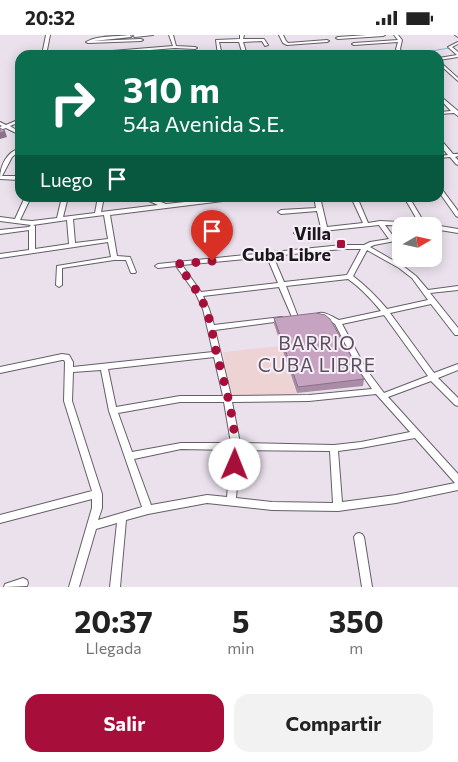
<!DOCTYPE html>
<html lang="es">
<style>
body{margin:0;font-family:Commissioner,sans-serif;background:#f2f2f2;color:#222;height:100vh;display:flex;flex-direction:column;font-size:19px;white-space:nowrap}
*{box-sizing:border-box;margin:0}
p{font-size:16px;color:#767676}
.icon{flex:none;width:28px;height:28px;fill:none;stroke:currentColor;stroke-width:2;stroke-linecap:round;stroke-linejoin:round}
.map{position:relative;height:552px;overflow:hidden}
.sheet{display:flex;flex-direction:column;background:#fff;flex:1}
.sheet>*{flex:none}
.top-card{position:absolute;left:15px;top:15px;width:429px;height:152px;border-radius:15px;box-shadow:0 2px 12px #0003;background:#0b6e4f;color:#fff;overflow:hidden}
.needle{width:32px;rotate:81deg}
.buttons{position:absolute;left:392px;top:182px;display:grid;gap:10px}
.buttons a{display:grid;place-items:center;width:50px;height:50px;border-radius:10px;background:#fff;box-shadow:0 2px 12px #0003;font-size:25px}
.pin{position:absolute;display:grid;place-items:center;width:42px;height:42px;color:#fff;margin:-51px -21px;border-radius:50% 50% 50% 0;rotate:-45deg;box-shadow:0 0 5px #0007}
.pin .icon{rotate:45deg}
.me{position:absolute;width:55px;margin:-28px;rotate:1deg;stroke-linejoin:round;filter:drop-shadow(0 0 4px #0008)}
.turn{display:flex;align-items:center;gap:18px;height:105px;padding:0 25px;font-size:22px}
.turn .icon{width:65px;height:65px;stroke-width:2.5}
.turn b{display:block;font-size:35px;line-height:42px}
.then{display:flex;align-items:center;height:48px;padding:0 25px;background:#0003;gap:10px;font-size:19px}
.eta{display:flex;justify-content:space-evenly;align-items:center;height:85px;text-align:center}
.eta b{font-size:30px;font-weight:700;line-height:35px}
.cta{display:flex;gap:10px;margin-top:auto;padding:10px 25px}
.cta a{flex:1;height:58px;border-radius:15px;background:#a70f3a;color:#fff;font-size:20px;font-weight:700;line-height:58px;text-align:center}
.cta a+a{background:#f2f2f2;color:#222}
.status{display:flex;justify-content:space-between;align-items:center;height:35px;padding:0 25px;background:#fff;direction:ltr}
.status svg{height:14px;fill:currentColor}
.map>svg:first-child{display:block}
</style>
<div class="status"><b>20:32</b><svg viewBox="0 0 49 12"><path d="M0 12V9h3v3zM5 12V6h3v6zM10 12V3h3v9zM15 12V0h3v12zM26 1h20v11H26zM47 4h2v5h-2z"/></svg></div>
<div class="map">
<svg width="458" height="552" viewBox="0 0 458 552">
<rect width="100%" height="100%" fill="#eae1ed"/>
<!-- industrial -->
<path fill="#eed3d5" d="M281,311L297,360L235,361L231,358L223,317Z"/>
<g fill="none" stroke-linecap="round" stroke-linejoin="round">
<!-- stream -->
<path stroke="#80b9c1" stroke-width="1" d="M408,20L449,13
M456,118H458
M439,121L446,119"/>
<defs>
<path id="minor" d="M46,0H50L46,20H42Z
M130,0L131,2L93,6L141,4L143,5L141,6L88,8L86,7C98,0 116,2 130,0Z
M135,0H153L135,2L133,1Z
M169,0H173L176,11L195,12L197,13L195,14L175,13L100,19L98,18L100,17L173,11Z
M240,0H244L243,4H264L268,10L265,11L262,6L243,7L247,20H243L239,7H219L222,20H218L216,5L240,4Z
M279,0H283L286,6L288,8L327,5L329,6L327,7L287,10L283,8Z
M367,0H385L383,1L338,4L336,3L338,2Z
M394,0H398L402,5L400,14L403,20H399L396,14L398,7L354,10L352,9L354,8L398,5Z
M455,0H458V2Z
M458,7V9L452,12L458,17V22L439,25V23L457,20L448,12Z
M439,26L458,43V46L439,29Z
M439,60L458,76V81L454,78L439,79V77L451,76L439,63Z
M20,84V87L10,91L20,97V100L6,93L0,95V92L2,91L0,90V87L6,90Z
M439,105H441L453,119H458V121L455,122L458,125V130L456,129L450,122L439,123V121L448,120L439,109Z
M20,113V116L12,122L2,141H20V145L0,144C0,130 7,117 20,113Z
M439,152L441,153L458,176V182L456,181L439,157Z
M25,162H31L20,185L32,186L57,183L62,162H68L63,182L95,178L98,162H104L101,177L158,170L140,162H148L166,169L232,162H255L110,180L117,221L130,222L136,237L135,238H131L126,225H114L62,233V250L59,252L56,250L57,231L111,222L108,207L0,223V219L29,215V195L0,199V195L29,192L31,190L0,186V182L15,184ZM104,180L108,204L75,208L73,184ZM67,185L69,209L35,214V191L33,190Z
M314,162H320L327,192L363,188L351,162H357L368,188L380,186L419,188L404,162H409L425,189L432,191L434,190L458,194V198L434,194V191L385,190L396,205L395,206L374,210L370,212L403,231L416,241L428,255L458,251V255L430,258L458,293V300H455L431,269L390,278L434,338L458,329V335L438,343L458,363V371L455,370L431,346L388,362L458,439V455L396,468L338,476L272,475L207,468L148,479L126,485L120,552H110L117,488L96,494L79,552H69L92,473V464L0,488V480L92,456L64,366L65,327L64,325H62L0,338V332L62,319L69,320L73,327V332L213,317L203,274L196,259L176,231L158,233L155,231L158,229L342,210H364L370,207L389,204L379,190L295,199L294,198L295,197L297,196L321,193L317,176L281,179L278,177L281,175L316,173ZM342,214H361L347,240L284,247L273,221ZM367,215L399,233L412,243L428,265L387,274C377,262 366,251 353,241ZM267,222L278,248L201,257L182,230ZM348,244C361,253 371,264 381,276L339,285C331,281 322,274 314,280L317,282H324L335,289L359,335L372,354L309,360L231,361L215,295L282,286L285,284L282,282L214,290L209,274L203,261L279,252L292,282L295,284L298,282L286,251ZM384,280L428,341L384,358L366,334L342,289ZM214,322L223,361H180L116,372L108,334ZM101,335L109,376L142,472L98,485L102,473V459L72,366L73,337ZM376,359L410,397L361,407L334,410L240,408L232,367L309,366ZM180,367H224L231,408H181L132,417L118,378ZM415,403L455,448L396,460L342,467L338,416L361,413ZM181,414L231,415L227,462L207,460L151,470L134,424ZM240,415L330,416L333,468L272,467L236,463Z
M359,498L362,499L364,502L372,552H362L354,502L356,499Z
M23,543L27,545L28,548L27,551L4,552L5,549Z"/>
</defs>
<!-- minor casing -->
<use href="#minor" stroke="#655e67" stroke-width="2"/>
<!-- minor -->
<use href="#minor" fill="#fff" fill-rule="evenodd"/>
</g>
<!-- wall -->
<path fill="#ab8ca7" d="M274,283L364,344L363,351L297,358L274,289Z"/>
<!-- shaded-wall -->
<path fill="#8b7288" d="M5,96L7,102L0,104V98Z"/>
<!-- building -->
<path fill="#c7a3c2" stroke="#8b7288" d="M0,93L5,96L0,98Z
M316,278L325,280L330,284L364,344L298,352L274,283Z"/>
<g fill="none" stroke-linecap="round" stroke-linejoin="round">
<!-- route -->
<path stroke="#a70f3a" stroke-width="9" stroke-dasharray="0 16.2" d="M212,226L178,229C188,244 200,258 206,275C212,289 213,305 217,320C226,355 238,393 235,430"/>
</g>
<!-- markers -->
<rect fill="#a70f3a" stroke="#f7eefa" stroke-width="2" x="336" y="204" width="10" height="10" rx="2.5"/>
<g text-anchor="middle" stroke-width="4" stroke-linejoin="round" paint-order="stroke">
<!-- poi labels -->
<g font-size="18" font-weight="bold" fill="#1a171b" stroke="#f7eefa" text-anchor="end">
<text x="331" y="205">Villa<tspan x="331" dy="21">Cuba Libre</tspan></text>
</g>
<!-- neighbourhood labels -->
<g font-size="19" letter-spacing="1" fill="#58515a" stroke="#f7eefa">
<text x="317" y="315">BARRIO<tspan x="317" dy="22">CUBA LIBRE</tspan></text>
</g>
</g>
</svg>
<div class="buttons">
<a><svg class="needle" viewBox="-14 -14 28 28"><path d="M0-13l5 13h-10z" fill="#e53935"/><path d="M0 13l5-13h-10z" fill="#767676"/></svg></a>
</div>
<div class="pin" style="left:212px;top:226px;background:#d93025"><svg class="icon" aria-label="arrive" viewBox="0 0 24 24"><path d="M6 21V4h12l-3 4 3 4H6"/></svg></div>
<svg class="me" style="left:235px;top:430px" viewBox="-20 -20 40 40"><circle r="19" fill="#fff"/><path d="M0-13L10 11 0 6-10 11z" fill="#a70f3a"/></svg>
<div class="top-card">
<div class="turn"><svg class="icon" aria-label="right" viewBox="0 0 24 24"><path d="M7 20v-9h11M14 6l5 5-5 5"/></svg><div><b>310 m</b>54a Avenida S.E.</div></div>
<div class="then">Luego<svg class="icon" aria-label="arrive" viewBox="0 0 24 24"><path d="M6 21V4h12l-3 4 3 4H6"/></svg></div>
</div>
</div>
<section class="sheet">
<div class="eta">
<div><b>20:37</b><p>Llegada</p></div>
<div><b>5</b><p>min</p></div>
<div><b>350</b><p>m</p></div>
</div>
<div class="cta"><a>Salir</a><a>Compartir</a></div>
</section>
